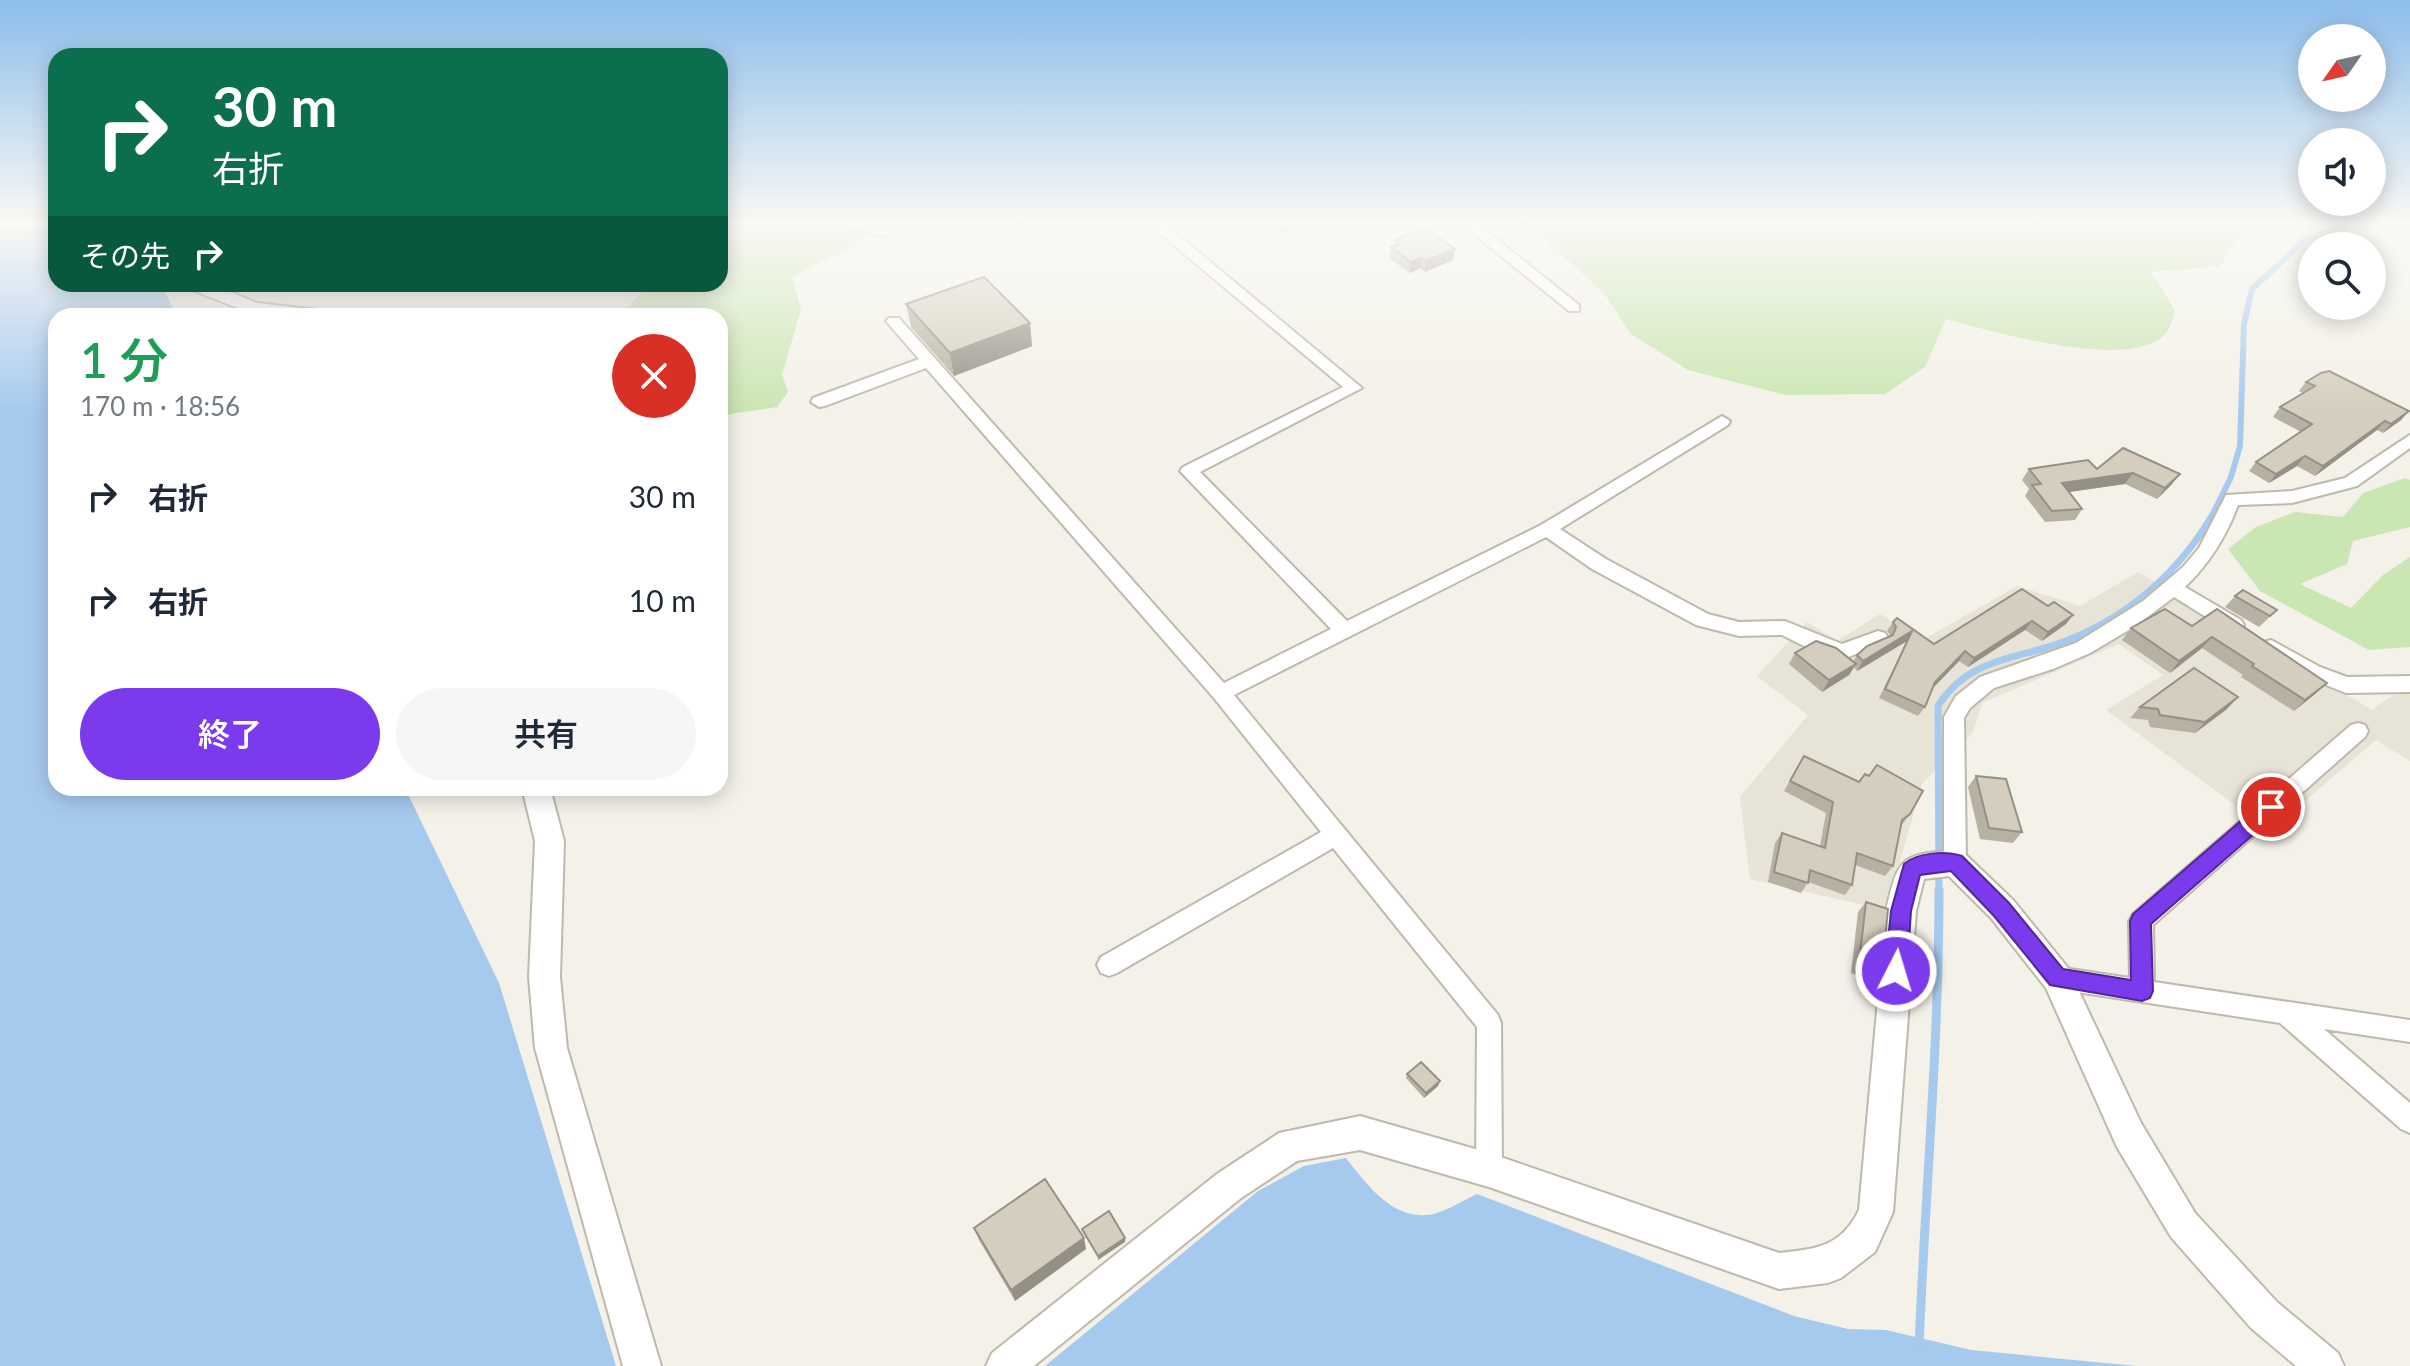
<!DOCTYPE html>
<html lang="ja">
<meta charset="utf-8">
<style>
body{margin:0;font-family:Lato,"Noto Sans JP",sans-serif;background:#f6f6f7;color:#1f2937;height:100vh;display:flex;flex-direction:column;font-size:30px;white-space:nowrap}
*{box-sizing:border-box;margin:0}
p{font-size:26px;color:#747a83}
.icon{flex:none;width:44px;height:44px;fill:none;stroke:currentColor;stroke-width:2;stroke-linecap:round;stroke-linejoin:round}
.map{position:relative;flex:1;overflow:hidden}
.panel{position:absolute;left:48px;top:308px;width:680px;height:488px;display:flex;flex-direction:column;background:#fff;border-radius:24px;box-shadow:0 4px 20px #0003}
.panel>*{flex:none}
.guide{position:absolute;left:48px;top:48px;width:680px;height:244px;border-radius:24px;box-shadow:0 4px 20px #0003;background:#0b6e4f;color:#fff;overflow:hidden}
.needle{width:52px;rotate:236deg}
.controls{position:absolute;left:2298px;top:24px;display:grid;gap:16px}
.controls a{display:grid;place-items:center;width:88px;height:88px;border-radius:50%;background:#fff;box-shadow:0 4px 20px #0003;font-size:40px}
.pin{position:absolute;display:grid;place-items:center;width:68px;height:68px;color:#fff;margin:-34px;border:4px solid #fff;border-radius:50%;box-shadow:0 2px 8px #0007}
.me{position:absolute;width:88px;margin:-44px;rotate:5deg;stroke-linejoin:round;filter:drop-shadow(0 0 6px #0008)}
.turn{display:flex;align-items:center;gap:28px;height:168px;padding:0 32px;font-size:36px}
.turn .icon{width:104px;height:104px;stroke-width:2.5}
.turn b{display:block;font-size:56px;line-height:68px}
.then{display:flex;align-items:center;height:76px;padding:0 32px;background:#0003;gap:16px;font-size:30px}
.round{display:grid;place-items:center;flex:none;width:84px;height:84px;border-radius:42px;background:#f6f6f7}
.summary{display:flex;align-items:center;justify-content:space-between;height:136px;padding:0 32px}
h1{font-size:48px;font-weight:600;line-height:60px;color:#1e9e55}
.action{display:flex;gap:16px;margin-top:auto;padding:16px 32px}
.action a{flex:1;height:92px;border-radius:48px;background:#7c3aed;color:#fff;font-size:32px;font-weight:600;line-height:92px;text-align:center}
.action a+a{background:#f6f6f7;color:#1f2937}
ul{padding:0;list-style:none}
li{display:flex;align-items:center;gap:24px;height:104px;padding:0 32px}
li div{flex:1}
li b{display:block;font-size:30px}
li em{font-style:normal}
.map>svg:first-child{display:block}
</style>
<div class="map">
<svg width="2410" height="1366" viewBox="0 0 2410 1366">
<rect width="100%" height="100%" fill="#f3f1e8"/>
<!-- residential -->
<path fill="#e7e3d6" d="M2138,572L2372,710L2410,683V761L2376,740L2270,831L2106,710L2163,675L2119,644L1982,703L1973,732L1922,784L1886,910L1750,879L1740,797L1808,715L1757,676L1807,622L1837,641L1880,614L1921,641L2017,586L2080,606Z"/>
<!-- green -->
<path fill="#cae6b2" d="M742,221L885,222L856,244L792,277L801,309L782,375L788,392L777,407L730,414L720,420V316H618L651,284H720V229Z
M1531,221H2249L2220,266L2151,272L2175,310C2173,316 2171,327 2166,333C2133,373 1991,331 1946,319L1925,367L1885,394L1786,395L1688,370L1631,334L1604,293L1539,234Z
M2405,478L2410,480V527L2353,541L2347,564L2300,584L2351,608L2383,575L2410,557V647L2369,650L2260,591L2228,549L2256,527L2295,512L2343,517L2363,493Z"/>
<!-- water -->
<path fill="#a6caee" d="M0,221H56V284H161L177,316H56V788H405L499,983L616,1366H0Z
M1346,1158C1368,1186 1396,1225 1437,1213C1450,1209 1464,1200 1477,1194L1794,1316L1848,1329L1886,1330L1971,1350L2136,1366H1045L1258,1191L1304,1166Z"/>
<g fill="none" stroke-linecap="round" stroke-linejoin="round">
<!-- stream-far2 -->
<path stroke="#a6caee" stroke-width="6" d="M2211,518L2231,477L2240,446L2244,324L2252,289L2306,239L2358,221"/>
<!-- stream-far1 -->
<path stroke="#a6caee" stroke-width="7" d="M1939,892L1938,706C1970,655 2021,660 2071,639C2131,614 2179,571 2212,516"/>
<!-- stream -->
<path stroke="#a6caee" stroke-width="9" d="M1919,1347C1925,1195 1939,1043 1939,890"/>
<defs>
<path id="minor" d="M831,221H857L883,228L911,221H937L883,236Z
M1145,221H1161L1362,388L1200,472L1347,621L1541,525L1722,416L1730,421L1728,425L1560,529L1606,559L1708,614L1739,622L1785,621L1842,644L1878,631L1885,633L1888,638L1885,643L1843,659L1822,655L1782,635L1739,636L1696,625L1592,569L1546,537L1234,695L1498,1015L1501,1023L1502,1170L1498,1179L1489,1183L1480,1179L1476,1170L1477,1027L1333,848L1117,973L1109,976L1101,973L1097,965L1101,957L1321,832L1214,698L926,368L825,406L819,407L811,402L813,398L919,359L886,321L889,318H899L1224,683L1331,629L1180,471L1183,467L1343,387Z
M1458,221H1474L1579,305V311H1569Z
M2410,435V448L2357,486L2292,503L2238,505C2226,537 2210,563 2185,587L2241,620L2244,625L2241,630H2227L2174,597L2134,627L2090,653L2053,669L1994,688L1970,708L1964,718L1966,863L1963,870L1955,873L1947,870L1944,863V717L1956,696L1980,677L2076,643L2143,601L2183,567L2199,548L2226,495L2292,491L2345,478Z
M2271,640L2320,667L2347,677L2410,676V692L2346,693L2306,677L2264,652L2261,647L2264,642Z
M2358,723L2365,725L2368,731L2365,737L2153,925L2154,982L2410,1020V1042L2324,1029L2410,1103V1133L2401,1129L2280,1023L2057,989L2049,986L2045,978L2049,970L2057,967L2130,978L2129,921L2133,914L2351,725Z"/>
<path id="tertiary" d="M184,284H211L257,303L318,310L328,316L253,314L187,288Z
M522,788H550L564,841L560,977L567,1048L661,1366H623L535,1048L529,977L535,841Z
M1955,851L1965,854L2013,900L2068,968L2141,1123L2195,1213L2277,1302L2338,1353L2344,1366H2296L2251,1328L2171,1237L2117,1147L2046,988L1991,918L1949,876L1924,879L1916,911L1893,1212L1875,1252L1841,1278L1828,1283L1779,1289L1489,1187L1360,1150L1297,1161L1241,1198L1034,1366H986L992,1353L1217,1174L1279,1133L1360,1116L1489,1153L1779,1253C1816,1249 1841,1247 1859,1210L1886,911C1898,859 1900,853 1955,851Z"/>
</defs>
<!-- minor casing -->
<use href="#minor" stroke="#bfb9ab" stroke-width="4"/>
<!-- tertiary casing -->
<use href="#tertiary" stroke="#bfb9ab" stroke-width="4"/>
<!-- minor -->
<use href="#minor" fill="#fff" fill-rule="evenodd"/>
<!-- tertiary -->
<use href="#tertiary" fill="#fff" fill-rule="evenodd"/>
</g>
<!-- wall -->
<path fill="#b7b1a3" d="M1263,221H1314L1280,234Z
M1396,240L1455,249L1453,260L1425,272L1420,268L1410,273L1389,258L1391,247L1395,246Z
M906,304L1030,323L1032,346L954,376L911,327Z
M2306,382L2401,420L2383,433L2377,430L2315,476L2297,466L2269,483L2249,471L2256,462L2301,432L2273,417L2280,407L2303,393L2299,391Z
M2123,448L2172,484L2157,499L2125,484L2069,492L2082,509L2075,520L2045,522L2025,496L2029,489L2022,480L2029,469H2097Z
M2022,589L2066,624L2042,641L2025,630L1968,667L1959,661L1933,688L1925,707L1918,716L1879,698L1907,641L1857,671L1854,667L1849,675L1822,692L1789,664L1795,653L1853,662L1857,655L1891,636L1887,631L1893,622L1934,644Z
M2235,596L2277,610L2259,627L2225,607Z
M2192,626L2327,683L2315,694L2294,711L2241,677L2243,675L2202,648L2170,673L2122,640L2131,628Z
M2140,707L2227,709L2195,733L2150,727L2148,720L2130,718Z
M1804,756L1910,814L1901,826L1893,866L1885,876L1855,865L1852,885L1845,895L1808,882L1801,893L1768,882L1775,843L1782,833L1820,846L1826,813L1784,791Z
M1976,776L2022,832L2013,843L1980,839L1968,787Z
M1866,902L1882,971L1874,981L1851,973L1858,912Z
M1407,1074L1438,1086L1424,1098L1406,1078Z
M974,1228L1086,1249L1015,1301L979,1240Z"/>
<!-- shaded-wall -->
<path fill="#959085" d="M1281,221H1314L1280,234Z
M1455,249L1453,260L1425,272L1426,261Z
M1421,258L1420,268L1410,273L1411,262Z
M1030,323L1032,346L954,376L950,353Z
M2409,411L2401,420L2383,433L2391,424Z
M2385,421L2377,430L2315,476L2323,466Z
M2305,456L2297,466L2269,483L2276,474Z
M2133,473L2125,484L2055,494L2062,483Z
M2180,474L2172,484L2157,499L2165,488Z
M2073,615L2066,624L2042,641L2048,632Z
M2032,621L2025,630L1968,667L1974,658Z
M1912,631L1907,641L1857,671L1863,661Z
M2212,637L2202,648L2170,673L2179,661Z
M1965,651L1959,661L1929,692L1935,682Z
M1856,664L1849,675L1822,692L1829,680Z
M2327,683L2315,694L2294,711L2305,700Z
M2238,697L2227,709L2195,733L2205,722Z
M1440,1081L1438,1086L1424,1098L1426,1093Z
M1084,1238L1086,1249L1015,1301L1011,1290Z
M1125,1238V1242L1098,1260V1256Z"/>
<!-- building -->
<path fill="#d5cebe" stroke="#959085" stroke-width="2" d="M1424,228L1455,249L1426,261L1421,258L1411,262L1391,247L1401,243L1396,240Z
M984,277L1030,323L950,353L906,304Z
M2329,371L2409,411L2391,424L2385,421L2323,466L2305,456L2276,474L2256,462L2312,424L2280,407L2315,386L2306,382L2321,373Z
M2123,448L2180,474L2165,488L2133,473L2062,483L2082,509L2052,511L2032,485L2041,484L2029,469L2088,460L2097,469Z
M2022,589L2048,606L2054,602L2073,615L2048,632L2032,621L1974,658L1965,651L1935,682L1925,707L1885,689L1912,631L1863,661L1857,655L1867,646L1893,635L1896,627L1893,622L1897,618L1934,644Z
M2243,590L2277,610L2270,616L2235,596Z
M2165,609L2192,626L2217,609L2327,683L2305,700L2252,666L2254,664L2212,637L2179,661L2131,628Z
M1816,641L1836,648L1856,664L1829,680L1795,653Z
M2194,668L2238,697L2205,722L2160,715L2158,709L2140,707Z
M1804,756L1859,782L1865,774L1869,776L1877,765L1923,791L1910,814L1902,820L1893,866L1857,853L1852,885L1810,870L1808,883L1774,872L1782,833L1825,848L1833,802L1790,781Z
M1976,776L2006,779L2022,832L1989,828Z
M1866,902L1888,909L1882,971L1859,963Z
M1421,1062L1440,1081L1426,1093L1407,1074Z
M1045,1179L1084,1238L1011,1290L974,1228Z
M1109,1211L1125,1238L1098,1256L1082,1229Z"/>
<!-- sky -->
<linearGradient id="sky" x2="0" y2="1"><stop stop-color="#8dbdea"/><stop offset="0.54" stop-color="#faf9f5"/><stop offset="1" stop-color="#faf9f5" stop-opacity="0"/></linearGradient>
<rect width="2410" height="413" fill="url(#sky)"/>
<!-- route -->
<path fill="#7c3aed" stroke="#51269a" stroke-width="2" d="M2271,799L2278,801L2281,807L2278,813L2151,924L2153,991L2150,998L2142,1001L2050,985L1994,916L1951,871L1920,875L1911,911L1907,971L1904,978L1896,981L1889,978L1885,971L1891,911L1904,864C1917,852 1946,851 1962,856L2009,903L2063,969L2131,980L2130,921L2133,914L2264,801Z"/>
</svg>
<div class="controls">
<a><svg class="needle" viewBox="-14 -14 28 28"><path d="M0-13l5 13h-10z" fill="#e53935"/><path d="M0 13l5-13h-10z" fill="#747a83"/></svg></a>
<a><svg class="icon" aria-label="sound" viewBox="0 0 24 24"><path d="M4 9h4l5-4v14l-5-4H4zM17 9q2 3 0 6"/></svg></a>
<a><svg class="icon" aria-label="search" viewBox="0 0 24 24"><circle cx="10" cy="10" r="6"/><path d="M15 15l6 6"/></svg></a>
</div>
<div class="pin" style="left:2271px;top:807px;background:#d93025"><svg class="icon" aria-label="arrive" viewBox="0 0 24 24"><path d="M6 21V4h12l-3 4 3 4H6"/></svg></div>
<svg class="me" style="left:1896px;top:971px" viewBox="-20 -20 40 40"><circle r="17" fill="#7c3aed" stroke="#fff" stroke-width="3"/><path d="M0-11L8 9 0 5-8 9z" fill="#fff"/></svg>
<div class="guide">
<div class="turn"><svg class="icon" aria-label="right" viewBox="0 0 24 24"><path d="M7 20v-9h11M14 6l5 5-5 5"/></svg><div><b>30 m</b>右折</div></div>
<div class="then">その先<svg class="icon" aria-label="right" viewBox="0 0 24 24"><path d="M7 20v-9h11M14 6l5 5-5 5"/></svg></div>
</div>
<section class="panel">
<div class="summary"><div><h1>1 分</h1><p>170 m · 18:56</p></div><a class="round" style="background:#d93025;color:#fff"><svg class="icon" aria-label="close" viewBox="0 0 24 24"><path d="M6 6l12 12M18 6L6 18"/></svg></a></div>
<ul>
<li><svg class="icon" aria-label="right" viewBox="0 0 24 24"><path d="M7 20v-9h11M14 6l5 5-5 5"/></svg><div><b>右折</b></div><em>30 m</em></li>
<li><svg class="icon" aria-label="right" viewBox="0 0 24 24"><path d="M7 20v-9h11M14 6l5 5-5 5"/></svg><div><b>右折</b></div><em>10 m</em></li>
</ul>
<div class="action"><a>終了</a><a>共有</a></div>
</section>
</div>
